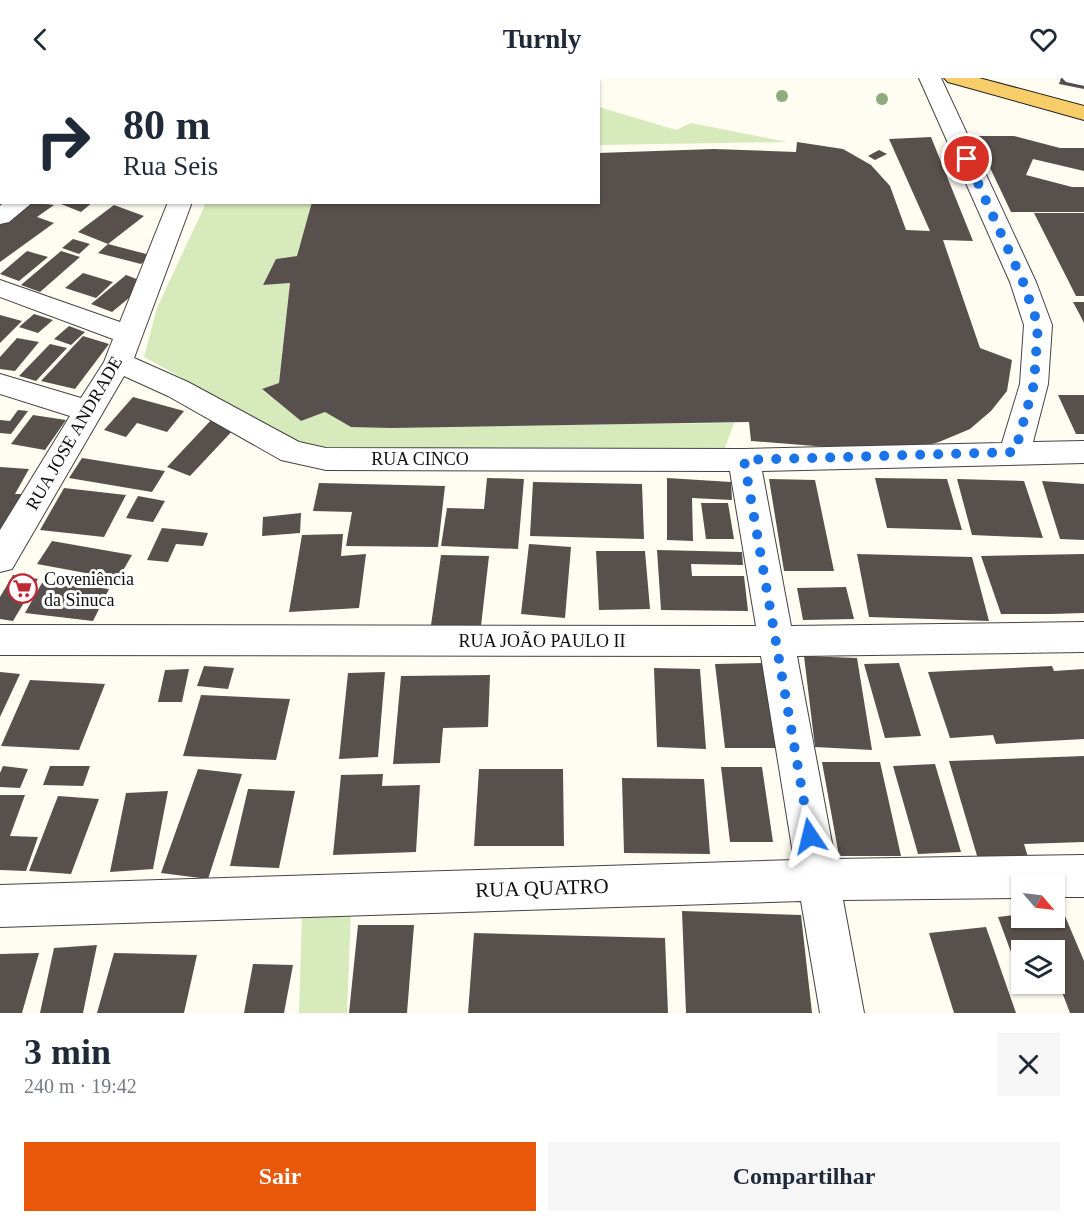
<!DOCTYPE html>
<html lang="pt">
<meta charset="utf-8">
<style>
body{margin:0;font-family:"Times New Roman",serif;background:#f6f6f7;color:#1f2937;height:100vh;display:flex;flex-direction:column;font-size:22px;white-space:nowrap}
*{box-sizing:border-box;margin:0}
p{font-size:20px;color:#747a83}
.icon{flex:none;width:33px;height:33px;fill:none;stroke:currentColor;stroke-width:2;stroke-linecap:round;stroke-linejoin:round}
.map{position:relative;height:935px;overflow:hidden}
.details{display:flex;flex-direction:column;background:#fff;flex:1}
.details>*{flex:none}
.top-card{position:absolute;left:0px;top:0px;width:600px;height:126px;box-shadow:0 2px 4px #0004;background:#fff;color:#1f2937;overflow:hidden}
.needle{width:39px;rotate:118deg}
.fabs{position:absolute;left:1011px;top:796px;display:grid;gap:12px}
.fabs a{display:grid;place-items:center;width:54px;height:54px;border-radius:0px;background:#fff;box-shadow:0 2px 4px #0004;font-size:30px}
.pin{position:absolute;display:grid;place-items:center;width:51px;height:51px;color:#fff;margin:-26px;border:3px solid #fff;border-radius:50%;box-shadow:0 2px 6px #0007}
.me{position:absolute;width:66px;margin:-33px;rotate:350deg;stroke-linejoin:round;filter:drop-shadow(0 0 4px #0008)}
.turn{display:flex;align-items:center;gap:21px;height:126px;padding:0 24px;font-size:27px}
.turn .icon{width:78px;height:78px;stroke-width:2.5}
.turn b{display:block;font-size:42px;line-height:51px}
.round{display:grid;place-items:center;flex:none;width:63px;height:63px;border-radius:0px;background:#f6f6f7}
.summary{display:flex;align-items:center;justify-content:space-between;height:102px;padding:0 24px}
h1{font-size:36px;font-weight:700;line-height:45px}
.button{display:flex;gap:12px;margin-top:auto;padding:12px 24px}
.button a{flex:1;height:69px;border-radius:0px;background:#ea580c;color:#fff;font-size:24px;font-weight:700;line-height:69px;text-align:center}
.button a+a{background:#f6f6f7;color:#1f2937}
header{display:flex;justify-content:space-between;align-items:center;height:78px;padding:0 24px;background:#fff;font-size:27px;font-weight:700}
.map>svg:first-child{display:block}
</style>
<header><svg class="icon" aria-label="back" viewBox="0 0 24 24"><path d="M15 5l-7 7 7 7"/></svg>Turnly<svg class="icon" aria-label="heart" viewBox="0 0 24 24"><path d="M12 20l-8-8c-3-5 5-10 8-4 3-6 11-1 8 4z"/></svg></header>
<div class="map">
<svg width="1084" height="935" viewBox="0 0 1084 935">
<rect width="100%" height="100%" fill="#fffcf2"/>
<!-- green -->
<path fill="#d6eabc" d="M149,0H394L153,2Z
M599,29L676,52L691,45L787,64L599,67Z
M206,125H312L297,178L276,181L263,207L290,205L279,305L262,312L301,343L325,334L351,349L734,345L725,370L531,373L309,370L144,279L157,230Z
M351,833L347,935H299L302,836Z"/>
<!-- building -->
<path fill="#58504c" d="M1061,0L1084,3V11L1059,6Z
M975,58H1014L1060,70H1084V93L1033,81L1026,97L1072,109H1084V134H1011Z
M931,59L973,163L943,162L980,270L1012,282L1007,313L991,333L970,351L939,364L914,371L865,372L751,363L749,344L391,350L351,349L325,334L301,343L262,311L279,305L290,205L263,207L276,181L297,178L312,124H598V75L714,71L796,74L797,64L843,71L871,87L890,108L906,152L930,153L889,61Z
M879,72L887,76L875,82L868,78Z
M30,124L54,127L37,139L54,145L0,184V145Z
M56,124H93L81,134Z
M114,127L144,138L108,166L78,154Z
M1034,135H1084V218H1076Z
M73,161L90,166L79,176L62,170Z
M108,166L150,177L141,186L98,175Z
M27,173L48,179L19,203L0,196Z
M61,173L80,179L40,214L21,207Z
M83,195L113,204L96,220L65,210Z
M126,197L147,205L112,234L91,226Z
M1073,224H1084V245L1081,239Z
M34,236L53,242L38,255L19,249Z
M0,237L22,243L0,265Z
M69,248L85,254L71,267L54,261Z
M83,258L109,266L75,311L41,303Z
M17,260L39,264L15,293L0,291V279Z
M50,266L67,270L36,303L19,298Z
M1058,317H1084V356H1076Z
M133,319L184,333L167,354L137,345L126,359L104,352Z
M18,332L28,333L11,356L0,355V342L10,343Z
M33,337L66,342L45,372L11,366Z
M213,340L236,349L190,398L167,389Z
M82,380L126,387L165,393L152,414L69,400Z
M0,389L29,391L15,416H24L0,460Z
M487,400L524,401L518,471L441,468L447,430L484,431Z
M667,400L731,404L732,422L692,420L693,463L667,462Z
M875,400L947,401L962,452L887,450Z
M769,401L815,402L834,493H784Z
M957,401L1024,403L1043,460L972,457Z
M1042,403L1084,406V462L1060,461Z
M533,404L642,406L644,461L530,458Z
M319,405L445,408L438,469L346,468L352,434L313,433Z
M64,410L126,417L104,459L40,452Z
M138,418L165,423L153,444L126,440Z
M701,425H728L734,461H706Z
M301,435L300,455L262,458L263,439Z
M162,450L182,452L208,455L203,468L176,466L168,484L147,482Z
M343,456L341,478L366,476L359,530L289,534L302,457Z
M52,463L132,477L118,501L37,486Z
M529,466L571,469L565,540L521,536Z
M657,472L742,474L743,487L691,486L692,498H744L748,533L661,532Z
M596,473H645L650,531L599,532Z
M857,476L972,479L989,543L869,539Z
M1084,476V535L1051,536H1001L981,478Z
M441,477L489,478L481,548L431,547Z
M13,497L38,501L13,543L0,541V519Z
M43,503L109,511L93,543L25,535Z
M846,509L854,541L803,542L797,510Z
M804,578L857,580L872,672L815,669Z
M763,585L776,670H725L715,586Z
M899,585L921,658L885,660L864,586Z
M204,588L234,590L228,611L197,608Z
M1052,588L1054,593L1084,591V661L996,666L993,657L950,660L928,594Z
M654,590L700,591L706,671L657,669Z
M189,591L182,624H158L165,592Z
M0,594L20,596L0,639Z
M385,594L378,679L339,681L348,595Z
M490,597L488,649L443,650L440,685L393,686L401,598Z
M30,602L105,606L79,672L1,668Z
M201,617L290,621L276,682L183,678Z
M1084,678V764L1024,766L1028,779L978,781L949,683Z
M822,684H880L901,778H839Z
M935,686L961,774L918,776L893,688Z
M3,688L28,691L20,710L0,709V695Z
M50,688H90L83,708L43,707Z
M721,689H762L773,764H730Z
M198,691L242,696L208,801L161,795Z
M479,691H563L564,768H474Z
M383,696L382,708L420,707L416,774L333,777L341,697Z
M622,700L704,701L710,776L624,775Z
M248,711L295,713L279,790L230,788Z
M168,713L153,791L110,794L126,715Z
M0,717H25L10,758L38,759L26,793L0,792Z
M58,718L99,721L71,796L29,793Z
M1062,831L1084,883V935H1070L1057,901L1054,902V873H1022L1021,901L998,839L1022,836V840H1054V832Z
M682,833L801,837L812,935H686Z
M358,847H414L407,935H349Z
M986,849L1016,935H954L929,855Z
M474,855L665,860L668,935H468Z
M97,867L83,935H40L54,870Z
M39,875L22,935H0V876Z
M114,875L197,877L184,935H97Z
M253,886L293,887L284,935H244Z"/>
<g fill="none" stroke-linecap="round" stroke-linejoin="round">
<defs>
<path id="minor" d="M44,0H66L43,2Z
M919,0H941L1036,204L1052,247L1048,306L1033,364L1084,363V385L762,393L791,548L1084,544V574L797,578L835,781L1084,777V819H1054V807H1022V820L843,822L864,935H820L801,823L0,849V807L794,782L761,578L0,577V547L756,548L730,393L326,392L281,382L168,318L124,298L12,491L0,494V452L70,338L0,316V296L81,320L104,284L113,261L0,219V202L120,244L168,124H192L134,280L188,304L299,364L326,370L744,371L1002,365L1020,306L1024,247L1010,204Z
M1062,0H1084V8L1066,4Z
M4,124H33L9,144L0,146V128Z"/>
<path id="major" d="M944,0H979L1084,28V42L948,4Z"/>
</defs>
<!-- minor casing -->
<use href="#minor" stroke="#434343" stroke-width="2"/>
<!-- major casing -->
<use href="#major" stroke="#212121" stroke-width="2"/>
<!-- minor -->
<use href="#minor" fill="#fff" fill-rule="evenodd"/>
<!-- major -->
<use href="#major" fill="#f7cd6a" fill-rule="evenodd"/>
</g>
<!-- trees -->
<g fill="#8eab7e">
<circle cx="782" cy="18" r="6"/>
<circle cx="882" cy="21" r="6"/>
</g>
<g fill="none" stroke-linecap="round" stroke-linejoin="round">
<!-- route -->
<path stroke="#1a73e8" stroke-width="10" stroke-dasharray="0 18" d="M810,758L744,382L1015,374L1034,306L1038,247L1023,204L967,81"/>
</g>
<!-- icons -->
<defs>
<symbol id="supermarket-ring" viewBox="-11 -11 22 22"><circle r="9.5" fill="#fff" stroke="#c02837" stroke-width="1.5"/><path d="M-6-5.5h2.5l.6 2H6L4.5 2H-2.5L-4.4-4H-6ZM-1.5 3.2a1.3 1.3 0 1 0 .1 0ZM3 3.2a1.3 1.3 0 1 0 .1 0Z" fill="#c02837"/></symbol>
</defs>
<g fill-rule="evenodd">
<use href="#supermarket-ring" x="6" y="494" width="33" height="33"/>
</g>
<g text-anchor="middle" stroke-width="6" stroke-linejoin="round" paint-order="stroke">
<!-- street labels -->
<g font-size="18" fill="#101010" stroke="#fff">
<text transform="translate(74 355) rotate(-60)" y="6">RUA JOSE ANDRADE</text>
<text x="420" y="387">RUA CINCO</text>
<text x="542" y="569">RUA JOÃO PAULO II</text>
</g>
<!-- poi labels -->
<g font-size="18" fill="#101010" stroke="#fff" text-anchor="start">
<text x="44" y="507">Coveniência<tspan x="44" dy="21">da Sinuca</tspan></text>
</g>
<!-- near-street labels -->
<g font-size="21" fill="#101010" stroke="#fff">
<text transform="translate(542 810) rotate(-2)" y="7">RUA QUATRO</text>
</g>
</g>
</svg>
<div class="fabs">
<a><svg class="needle" viewBox="-14 -14 28 28"><path d="M0-13l5 13h-10z" fill="#e53935"/><path d="M0 13l5-13h-10z" fill="#747a83"/></svg></a>
<a><svg class="icon" aria-label="layers" viewBox="0 0 24 24"><path d="M12 4l9 5-9 5-9-5zM3 14l9 5 9-5"/></svg></a>
</div>
<div class="pin" style="left:967px;top:81px;background:#d93025"><svg class="icon" aria-label="arrive" viewBox="0 0 24 24"><path d="M6 21V4h12l-3 4 3 4H6"/></svg></div>
<svg class="me" style="left:810px;top:758px" viewBox="-20 -20 40 40"><path d="M0-17L14 15 0 8-14 15z" fill="#1a73e8" stroke="#fff" stroke-width="4"/></svg>
<div class="top-card">
<div class="turn"><svg class="icon" aria-label="right" viewBox="0 0 24 24"><path d="M7 20v-9h11M14 6l5 5-5 5"/></svg><div><b>80 m</b>Rua Seis</div></div>
</div>
</div>
<section class="details">
<div class="summary"><div><h1>3 min</h1><p>240 m · 19:42</p></div><a class="round"><svg class="icon" aria-label="close" viewBox="0 0 24 24"><path d="M6 6l12 12M18 6L6 18"/></svg></a></div>
<div class="button"><a>Sair</a><a>Compartilhar</a></div>
</section>
